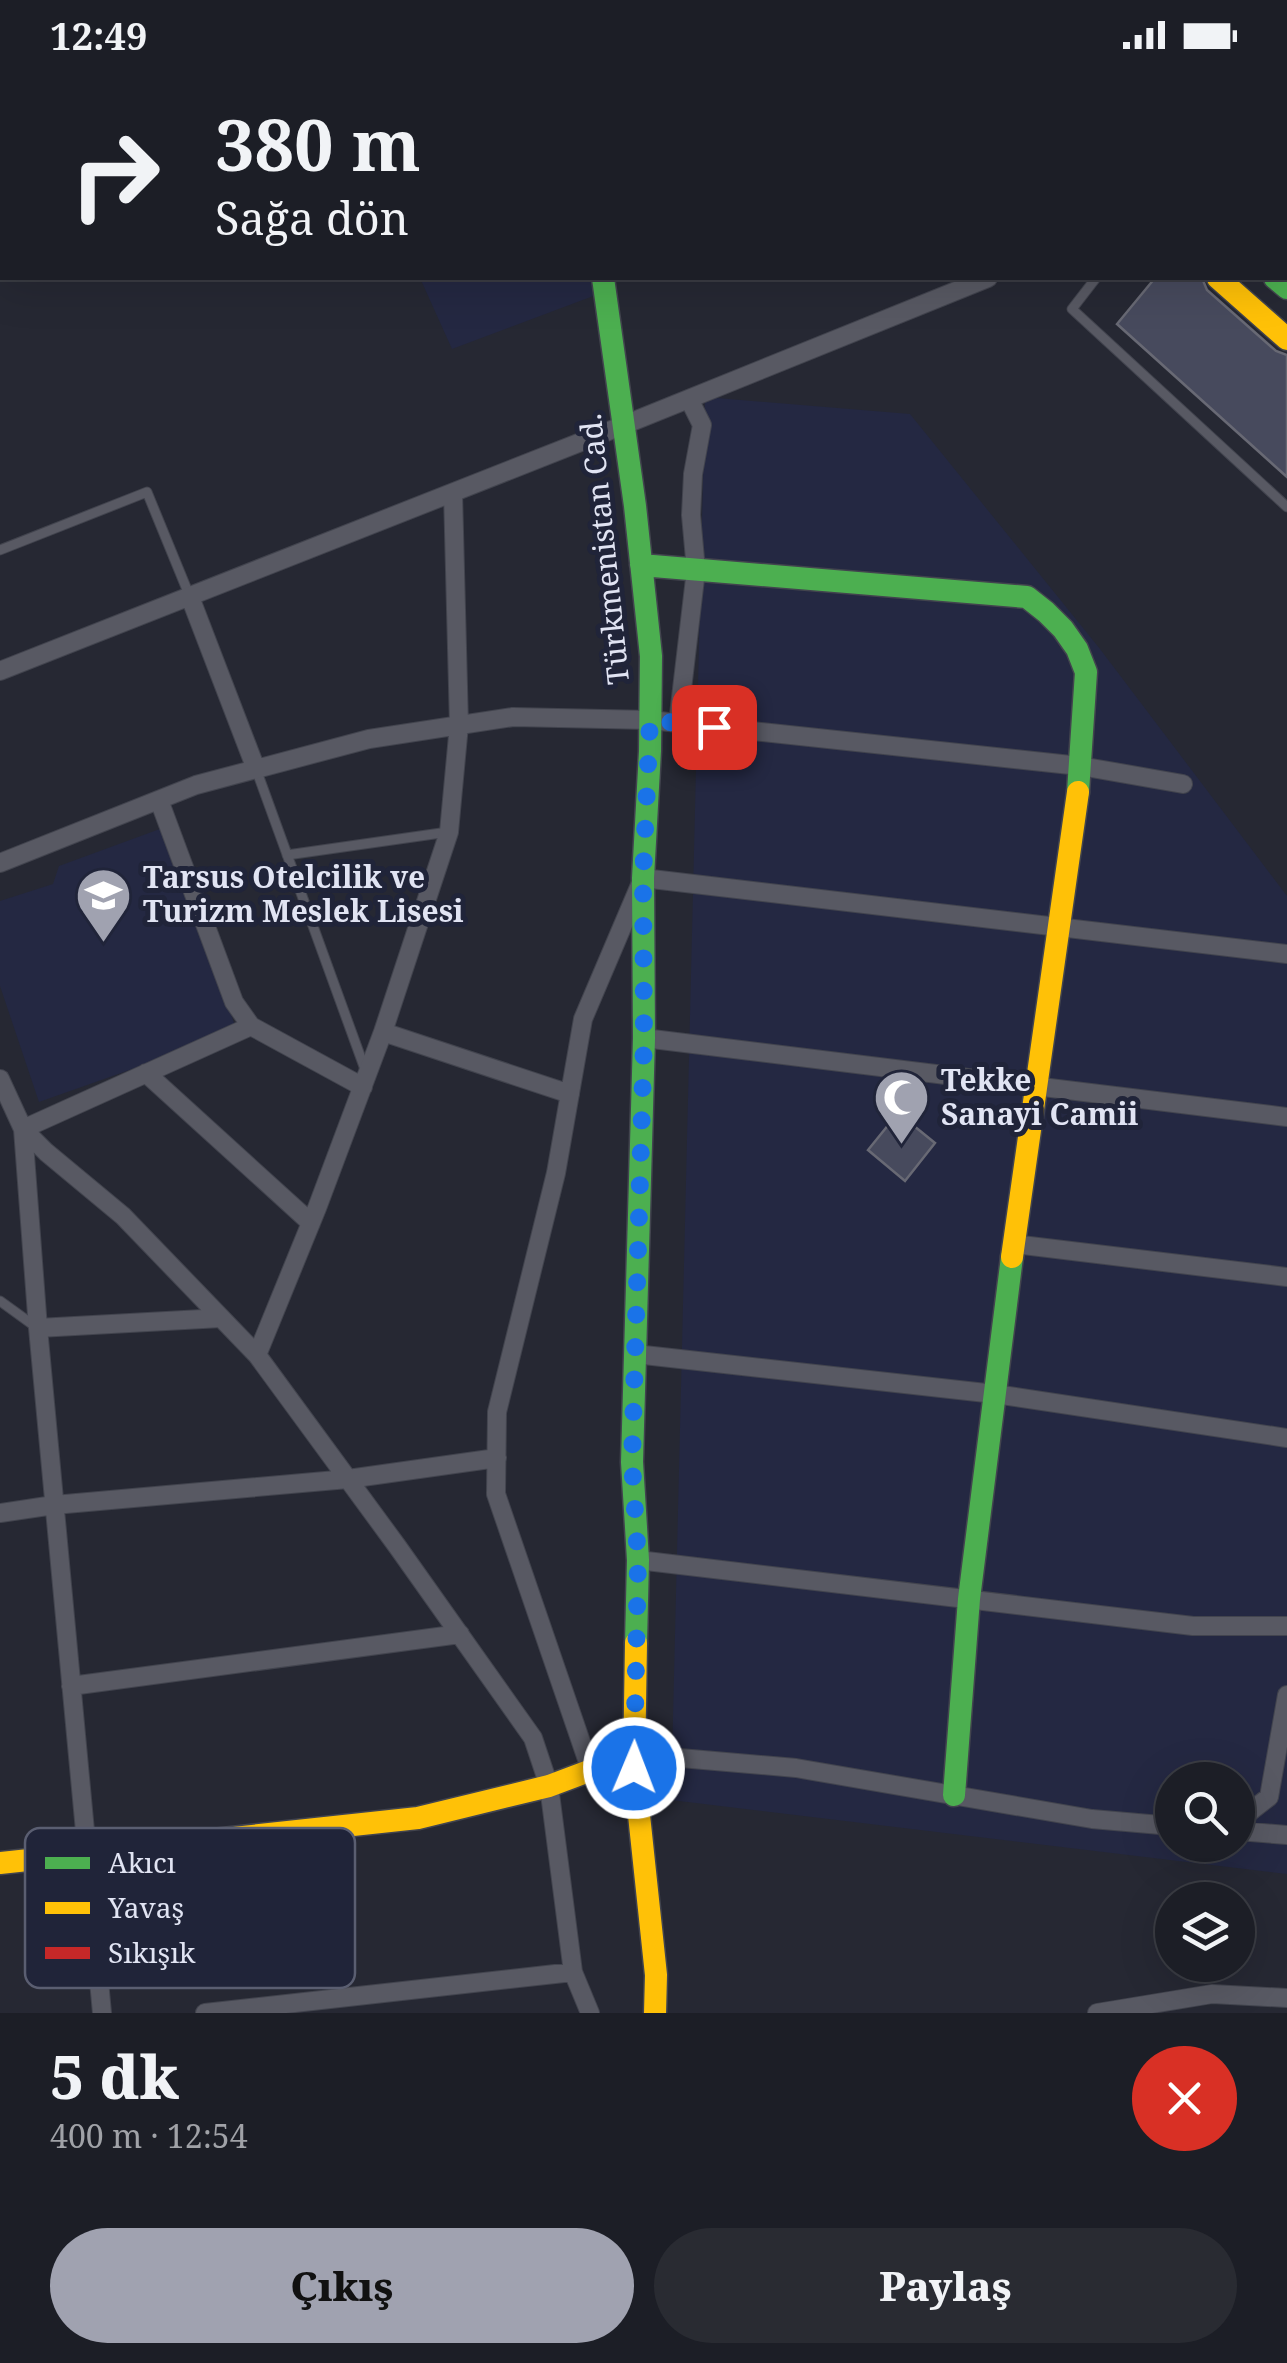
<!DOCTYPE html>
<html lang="tr">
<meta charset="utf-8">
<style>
body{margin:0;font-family:"Noto Serif",serif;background:#292b32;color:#f1f3f6;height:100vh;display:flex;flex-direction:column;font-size:38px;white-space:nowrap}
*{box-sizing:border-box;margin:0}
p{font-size:32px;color:#a0a2a7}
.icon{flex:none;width:55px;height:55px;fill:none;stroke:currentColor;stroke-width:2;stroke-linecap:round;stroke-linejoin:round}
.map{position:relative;height:1943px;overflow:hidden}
.drawer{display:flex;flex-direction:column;background:#1c1e26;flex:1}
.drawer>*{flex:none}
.hud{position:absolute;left:0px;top:0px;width:1288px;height:210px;box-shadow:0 10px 40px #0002,0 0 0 2px #3a3c43;background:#1c1e26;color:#f1f3f6;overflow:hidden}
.fabs{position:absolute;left:1155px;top:1692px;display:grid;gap:20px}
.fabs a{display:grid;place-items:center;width:100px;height:100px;border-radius:50%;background:#1c1e26;box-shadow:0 10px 40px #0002,0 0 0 2px #3a3c43;font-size:50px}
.pin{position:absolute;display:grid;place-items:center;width:85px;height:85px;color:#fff;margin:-42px;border-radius:20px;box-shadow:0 5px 15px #0006}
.me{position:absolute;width:110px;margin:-55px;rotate:1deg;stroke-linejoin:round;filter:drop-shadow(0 0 8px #0008)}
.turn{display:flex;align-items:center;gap:35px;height:210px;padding:0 50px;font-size:45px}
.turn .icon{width:130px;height:130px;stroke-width:2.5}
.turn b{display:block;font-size:70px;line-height:85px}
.round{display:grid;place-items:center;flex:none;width:105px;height:105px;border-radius:52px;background:#292b32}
.summary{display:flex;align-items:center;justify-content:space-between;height:170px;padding:0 50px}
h1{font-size:60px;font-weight:800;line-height:75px}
.action{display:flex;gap:20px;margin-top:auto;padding:20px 50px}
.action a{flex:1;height:115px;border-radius:60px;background:#a0a2b0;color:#111;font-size:40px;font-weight:800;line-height:115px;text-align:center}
.action a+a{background:#292b32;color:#f1f3f6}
.status{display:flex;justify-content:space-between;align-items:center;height:70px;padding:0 50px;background:#1c1e26;direction:ltr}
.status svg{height:28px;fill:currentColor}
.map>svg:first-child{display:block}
</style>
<div class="status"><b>12:49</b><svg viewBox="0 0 49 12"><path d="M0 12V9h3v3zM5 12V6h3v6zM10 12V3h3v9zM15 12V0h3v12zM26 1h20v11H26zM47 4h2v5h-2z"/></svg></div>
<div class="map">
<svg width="1287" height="1943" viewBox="0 0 1287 1943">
<rect width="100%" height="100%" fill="#262833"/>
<!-- built -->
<path fill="#242842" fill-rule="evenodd" d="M0,0H558V2H2L4,208L0,209Z
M420,208H594L596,225L452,279Z
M705,327L910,344L1100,579L1287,826V1804L671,1730ZM1172,1710H1238V1775H1172Z
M168,756L237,962L39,1032L0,916V831L53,814L59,796Z"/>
<!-- building -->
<path fill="#474a5d" stroke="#686974" stroke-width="2.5" d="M1155,208H1202L1207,220L1276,281L1287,285V407L1117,254Z
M898,1043L935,1073L905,1111L868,1080Z"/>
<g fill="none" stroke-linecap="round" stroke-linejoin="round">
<defs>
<path id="lane" d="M315,0L316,2
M460,0L461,2
M484,2L487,1
M0,186L2,185
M1096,208L1072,239L1287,437
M0,480L147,422L190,527
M256,699L366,1002
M287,785L448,762
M0,1231L36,1257"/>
<path id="street" d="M712,0L715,2
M1285,68L1287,67
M190,527L256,699
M0,601L624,355L988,208
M678,653L696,500L691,445L693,404L702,355L689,329
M159,730L234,932L251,956L363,1017
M0,793L196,715L369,669L513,647L650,650L1080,696L1183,714
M383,962L570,1024
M644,968L1287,1047
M146,1003L311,1153
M0,1009L23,1059L46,1082L123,1146L257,1285L397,1476L533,1668L549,1716L573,1902L590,1943
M1014,1174L1287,1207
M38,1258L221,1248
M635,1284L995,1324L1287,1368
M257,1285L317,1138L383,962L449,762L459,655L453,423
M0,1443L54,1435L348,1409L497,1388
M638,1490L1193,1556H1287
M71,1616L460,1564
M634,1684L796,1698L1092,1749L1172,1756
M591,1701L496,1424L497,1342L556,1103L583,949L643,808L1287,884
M1238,1751L1269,1727L1287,1625
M1238,1761L1287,1765
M102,1943L38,1258L23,1059L251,956
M205,1943L573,1902
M1097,1943L1212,1924L1287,1928"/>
<path id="fast" d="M986,0L989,2
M1099,0L1102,2
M1130,0L1133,2
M1285,137L1287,139
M1285,166L1287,168
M603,208L635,436L651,586L650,681L643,808L644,968L632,1392L638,1490L636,1573
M1275,208L1287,218
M641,495L1027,527L1046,542L1063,559L1077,579L1086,602L1078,722
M954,1725L969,1529L1012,1187"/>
<path id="slow" d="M577,0L578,2
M1218,208L1287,269
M1012,1187L1078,722
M636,1573L634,1698L656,1905L655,1943
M0,1793L418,1748L549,1716L634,1684"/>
<path id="jam" d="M1045,0L1048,2"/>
</defs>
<!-- lane casing -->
<use href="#lane" stroke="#42444e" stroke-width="11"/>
<!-- street casing -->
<use href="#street" stroke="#42444e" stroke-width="20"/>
<!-- fast casing -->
<use href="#fast" stroke="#42444e" stroke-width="25"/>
<!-- slow casing -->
<use href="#slow" stroke="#42444e" stroke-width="25"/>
<!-- jam casing -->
<use href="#jam" stroke="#42444e" stroke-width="25"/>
<!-- lane -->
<use href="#lane" stroke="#585963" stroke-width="9"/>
<!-- street -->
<use href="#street" stroke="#585963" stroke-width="18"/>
<!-- fast -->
<use href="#fast" stroke="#4caf50" stroke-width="22"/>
<!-- slow -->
<use href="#slow" stroke="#ffc107" stroke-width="22"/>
<!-- jam -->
<use href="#jam" stroke="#c62828" stroke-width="22"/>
</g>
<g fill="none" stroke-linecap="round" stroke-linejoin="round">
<!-- route -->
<path stroke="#1a73e8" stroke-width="18" stroke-dasharray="0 32.4" d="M634,1698L638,1490L632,1392L644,968L643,808L650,650L714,657"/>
</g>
<!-- icons -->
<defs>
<symbol id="school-pin" viewBox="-11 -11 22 30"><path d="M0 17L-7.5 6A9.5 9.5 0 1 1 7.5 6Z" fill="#a0a2b0" stroke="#202439"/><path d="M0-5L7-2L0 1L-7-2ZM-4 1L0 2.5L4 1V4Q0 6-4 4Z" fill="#fff"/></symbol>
<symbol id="mosque-pin" viewBox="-11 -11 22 30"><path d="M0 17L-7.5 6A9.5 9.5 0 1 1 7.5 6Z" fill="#a0a2b0" stroke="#202439"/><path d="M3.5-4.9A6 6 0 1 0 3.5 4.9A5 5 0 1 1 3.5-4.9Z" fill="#fff"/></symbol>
</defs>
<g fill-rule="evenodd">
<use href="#school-pin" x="72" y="794" width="63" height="86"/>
<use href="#mosque-pin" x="870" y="996" width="63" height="86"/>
</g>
<g text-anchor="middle" stroke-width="10" stroke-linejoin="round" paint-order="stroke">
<!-- street labels -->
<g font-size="30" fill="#e1e4f3" stroke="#202439">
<text transform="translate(605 479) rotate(-96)" y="10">Türkmenistan Cad.</text>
</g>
<!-- poi labels -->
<g font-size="30" font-weight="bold" fill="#e1e4f3" stroke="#202439" text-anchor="start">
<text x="143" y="818">Tarsus Otelcilik ve<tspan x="143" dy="34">Turizm Meslek Lisesi</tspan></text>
<text x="941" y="1021">Tekke<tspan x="941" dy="34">Sanayi Camii</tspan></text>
</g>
</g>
<!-- legend -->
<rect x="25" y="1758" width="330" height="160" rx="15" fill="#202439" stroke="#5a5e71" stroke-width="2.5"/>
<rect x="45" y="1787" width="45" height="12" fill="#4caf50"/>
<rect x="45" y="1832" width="45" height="12" fill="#ffc107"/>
<rect x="45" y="1877" width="45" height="12" fill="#c62828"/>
<g font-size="28" fill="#e1e4f3">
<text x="108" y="1803">Akıcı</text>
<text x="108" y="1848">Yavaş</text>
<text x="108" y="1893">Sıkışık</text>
</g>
</svg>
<div class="fabs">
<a><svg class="icon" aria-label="search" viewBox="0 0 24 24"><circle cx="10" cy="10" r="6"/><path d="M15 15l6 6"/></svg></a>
<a><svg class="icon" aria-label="layers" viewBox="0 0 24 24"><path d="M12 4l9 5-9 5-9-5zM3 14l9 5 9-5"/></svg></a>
</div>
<div class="pin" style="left:714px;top:657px;background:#d93025"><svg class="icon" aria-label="arrive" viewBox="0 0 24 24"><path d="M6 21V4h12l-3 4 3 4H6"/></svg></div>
<svg class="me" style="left:634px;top:1698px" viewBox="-20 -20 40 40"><circle r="17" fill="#1a73e8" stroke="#fff" stroke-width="3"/><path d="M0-11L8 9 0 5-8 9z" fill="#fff"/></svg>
<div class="hud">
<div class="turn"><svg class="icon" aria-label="right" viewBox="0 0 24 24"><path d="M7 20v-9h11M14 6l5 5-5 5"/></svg><div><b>380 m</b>Sağa dön</div></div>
</div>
</div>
<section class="drawer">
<div class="summary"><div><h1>5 dk</h1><p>400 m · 12:54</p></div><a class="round" style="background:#d93025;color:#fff"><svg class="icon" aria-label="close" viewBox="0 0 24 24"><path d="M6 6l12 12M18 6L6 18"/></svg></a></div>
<div class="action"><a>Çıkış</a><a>Paylaş</a></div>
</section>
